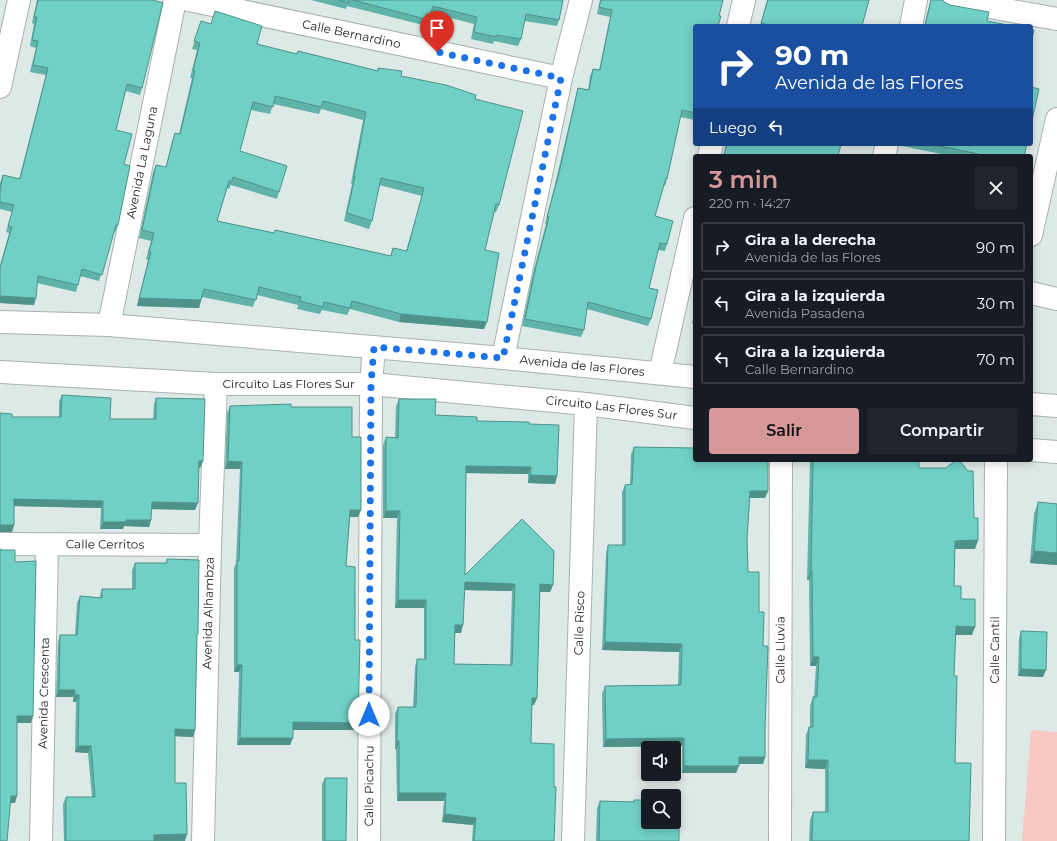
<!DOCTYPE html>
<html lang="es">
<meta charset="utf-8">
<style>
body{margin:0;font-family:Montserrat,sans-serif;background:#20242c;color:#f1f3f6;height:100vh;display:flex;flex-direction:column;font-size:15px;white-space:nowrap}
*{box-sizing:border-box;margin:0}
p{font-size:13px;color:#9ea1a6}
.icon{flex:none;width:22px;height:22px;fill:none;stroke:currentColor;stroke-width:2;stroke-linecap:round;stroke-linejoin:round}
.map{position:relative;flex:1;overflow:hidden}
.sheet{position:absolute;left:693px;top:154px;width:340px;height:308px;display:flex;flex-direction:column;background:#171b24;border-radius:4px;box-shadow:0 2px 10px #0003}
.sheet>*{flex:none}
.top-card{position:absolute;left:693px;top:24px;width:340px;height:122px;border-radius:4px;box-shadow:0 2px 10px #0003;background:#1a4fa0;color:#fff;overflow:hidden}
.buttons{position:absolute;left:641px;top:741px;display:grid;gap:8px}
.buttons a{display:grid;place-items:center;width:40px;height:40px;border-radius:4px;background:#171b24;box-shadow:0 2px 10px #0003;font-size:20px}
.pin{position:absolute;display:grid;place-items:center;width:34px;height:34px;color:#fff;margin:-41px -17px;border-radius:50% 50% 50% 0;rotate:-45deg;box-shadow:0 0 4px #0007}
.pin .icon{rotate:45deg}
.me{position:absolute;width:44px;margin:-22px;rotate:0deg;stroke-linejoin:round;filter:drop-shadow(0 0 3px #0008)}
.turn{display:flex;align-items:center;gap:14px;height:84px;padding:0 16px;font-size:18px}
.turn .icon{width:52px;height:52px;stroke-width:2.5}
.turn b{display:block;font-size:28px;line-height:34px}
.then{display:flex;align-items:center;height:38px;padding:0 16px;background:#0003;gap:8px;font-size:15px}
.round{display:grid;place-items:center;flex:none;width:42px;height:42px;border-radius:4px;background:#20242c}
.head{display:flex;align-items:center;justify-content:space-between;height:68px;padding:0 16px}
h1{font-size:24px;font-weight:600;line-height:30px;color:#d79899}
.cta{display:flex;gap:8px;margin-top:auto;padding:8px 16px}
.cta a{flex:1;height:46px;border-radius:4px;background:#d79899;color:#111;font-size:16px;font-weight:600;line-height:46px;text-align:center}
.cta a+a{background:#20242c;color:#f1f3f6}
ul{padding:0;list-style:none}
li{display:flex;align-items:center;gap:12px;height:50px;margin:0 8px 6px;padding:0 8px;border:2px solid #363941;border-radius:4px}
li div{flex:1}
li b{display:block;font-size:15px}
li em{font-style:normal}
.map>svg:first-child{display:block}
</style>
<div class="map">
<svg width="1057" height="841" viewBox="0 0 1057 841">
<rect width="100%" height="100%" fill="#dde9e7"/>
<!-- green -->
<path fill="#f8c9c3" d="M1031,730L1057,732V841H1022Z"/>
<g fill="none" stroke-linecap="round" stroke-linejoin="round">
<defs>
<g id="minor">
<path id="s1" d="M189,0L561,78"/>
<path d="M950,0L1057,19"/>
<path d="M738,26L744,0"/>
<path d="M911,26L916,0"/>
<path d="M0,87L19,0"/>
<path d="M709,156L712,144"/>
<path d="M884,156L887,144"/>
<path d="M1031,235L1057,119"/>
<path d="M1031,293L1057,299"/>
<path id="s2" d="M0,322L109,325L503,358L695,377"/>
<path id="s3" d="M109,325L175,0"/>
<path d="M503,358L561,78L581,0"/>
<path id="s4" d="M0,372L216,384H371L586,404L695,418"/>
<path d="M660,373L695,218"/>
<path d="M1031,404L1057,406"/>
<path d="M1031,450L1057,452"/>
<path id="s5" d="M0,544L210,545"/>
<path id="s6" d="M41,841L47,545"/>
<path id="s7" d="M203,841L210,545L216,384"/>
<path id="s8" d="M369,841L371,384L374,347"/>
<path id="s9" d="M573,841L586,404"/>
<path id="s10" d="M780,841L781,460"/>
<path id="s11" d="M994,841L996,460"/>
</g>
</defs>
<!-- minor casing -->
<use href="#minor" stroke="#a7b2b0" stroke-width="24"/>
<!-- minor -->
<use href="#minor" stroke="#fff" stroke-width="22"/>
</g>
<!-- wall -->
<path fill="#60b3a9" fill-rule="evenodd" d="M37,0H153L142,88L140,95L126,91L116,130L124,164L118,225L115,232L114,231L99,281L80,276L76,292L37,283L34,305L0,303V266L9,233L6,232L12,212L0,209V183L3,175L19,179L46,75L30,72L36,48L30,46L34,24L32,23Z
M311,0H563L559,20L557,26L524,21L521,39L518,46L494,41L493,44L471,39L474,24L431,13L427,26L347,6L346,9Z
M600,0H723L695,26V120L680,117L667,179L665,186L664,185L655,216L667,244L665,251L658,250L649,288L651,319L648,326L587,309L584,330L581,337L522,326L533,273L546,224H545L556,180L576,95L578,88L588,90L590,76L593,69L599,70L610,17L597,14Z
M767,0H869L862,26H760Z
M931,0L944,2L987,21L1013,26H924L929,6Z
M201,21L257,44L296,54L298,51L377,71L378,68L401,76L475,99L499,205L496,212H494L485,250L484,329L399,322L350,309L347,315L322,310L320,314L297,309L298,305L257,295L253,307L202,297L199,308L137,306L148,260L146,259L151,241L139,238L153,172L156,165L166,167L172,141L175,133L179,134L192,78H190L197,50L192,49ZM273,104L319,114L321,109L363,120L351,183L352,184L344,221L369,229L372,221L379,185L422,196L406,251L393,248L390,256L275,230L274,233L217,221L227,188L229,189L231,185L277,199L279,192L240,151L251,110L270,114Z
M726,144H841L838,156H723Z
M903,144H1027L1024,156H951L902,146Z
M695,310V324L692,323Z
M62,395L110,419H153L154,404L156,398L203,461L200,468H199L195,510L151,509V520L149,527L124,526L123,529H100L101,508L14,506V525L12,532H0L12,417H59V401Z
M399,399L435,415L477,421L529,424L557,476L555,484L528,483V474L466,473L465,575L553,585L550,592H540L537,698L534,705H532L531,743L554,841H472L473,825L442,822L444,801H397L396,749H395V714L398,707H413L415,667L417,659H424V608H395L397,518H383V445L386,437L395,438L396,406ZM464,590L512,591L510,665L454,664L455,633H461Z
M230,406L291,407L352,437L358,517H350L346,566L355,640L358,723L355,730H293L290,745H237L239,672H234V568L236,563L240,469H225L227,413Z
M634,447L768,491L765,498H750L747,539L748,572L759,612L763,646L765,757L763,764H739L736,773H682V746L603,747L602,694L605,686L678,685L679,652L602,650L606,553L608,545H622V492L625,485H630L631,454Z
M810,460H919V468L974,518L978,540L975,549H955L954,586L961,599L972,635H955L954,676L955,763L969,841H809L810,820L813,812H825V769L805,768L806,735L809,727H810V706L813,697H814L816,666H810L809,580H807Z
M1038,502L1057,504V565L1030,563L1034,514Z
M167,559L197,638L195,730L193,737L175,736V783L185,841H64L63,804L66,797H92L88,753L75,752L76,702H73V697H56L58,642L60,635H75L77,603L80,596L100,598V595L102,589H132V570L135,563H166Z
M1021,631L1043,677L1018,676L1019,638Z
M325,778L346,841H322V784Z
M634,800L678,827L679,841H596L597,808L600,801L633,802Z"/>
<!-- shaded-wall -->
<path fill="#4e928a" d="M0,296L36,298L34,305L0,303Z
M139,298L201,300L199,308L137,306Z
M401,314L487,322L484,329L399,322Z
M199,461H203L200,468H196Z
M228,461L242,462L240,469H225Z
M466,466L531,467L528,474L464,473Z
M530,475L557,476L555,484L528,483Z
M750,491H768L765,498H747Z
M14,499L103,501L101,508L11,506Z
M152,502L198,503L195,510L149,509Z
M350,510H361L358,517H348Z
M386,511H400L397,518H383Z
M126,520H151L149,527L124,526L123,529H100L103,522Z
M0,525H14L12,532H0Z
M978,540L975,549H952L955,541Z
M1034,551L1057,553V565L1030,563Z
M811,571H812L809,580H807Z
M465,582L515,584L512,591L462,590Z
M540,584L553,585L550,592H537Z
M398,600H426L424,608H395Z
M455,625H463L461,633H452Z
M956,626L975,627L972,635H952Z
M605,642L682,644L679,652L602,650Z
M813,657H819L816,666H810Z
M237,665H242L239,672H234Z
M1021,669L1046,670L1043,677L1018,676Z
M59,690H75L73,697H56Z
M75,695H79L76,702H73Z
M532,698H537L534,705H529Z
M17,716H33L31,723H15Z
M293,722L358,723L355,730H291Z
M175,729L195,730L193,737L172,736Z
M240,738H293L290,745H237Z
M684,738L682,746L603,747L606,739Z
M397,741H399L396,749H395Z
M78,746H91L88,753L75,752Z
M739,757H765L763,764H736Z
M808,760H828L825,769L805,768Z
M684,766H739L736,773H682Z
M399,793H446L444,801H397Z
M11,796H17L15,803H8Z
M445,814L476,818L473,825L442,822Z
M187,834L185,841H152L154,835Z"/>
<!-- building -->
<path fill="#70d0c5" stroke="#4e928a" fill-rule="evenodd" d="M38,0H153L163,3L142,88L127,84L116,130L132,134L124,164L130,166L118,225H116L102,275L82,269L78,285L38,276L36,298L0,296V267L12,227L8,226L14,205L0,202V191L3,175L20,179L48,68L33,65L38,41L32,40L37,17H34Z
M339,0H349L348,3Z
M353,0H563L559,20L526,14L521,39L496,35V37L474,32L477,17L433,6L429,20Z
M601,0H723L719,16H721L718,26H695V113L682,110L667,179L666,178L655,216L673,221L667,244L660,243L649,288L658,290L651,319L588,302L584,330L525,319L536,266L549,217H547L559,173L578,88L589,90L593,69L600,70L612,10L599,7Z
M768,0H869L862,26H764L765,24L761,23Z
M931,0H943L944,2L950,5L989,12L987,21L1013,26H925Z
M215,11L262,26L257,44L297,54L298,51L378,71V68L402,71L401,76L446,85L476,95L475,99L523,111L499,205L496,204L485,250L499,253L487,322L401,314L352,301L350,308L324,302L323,307L300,301L301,297L259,287L256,300L204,289L201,300L139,298L151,252H149L154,233L142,230L156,165L166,167L175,133L180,134L195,71L193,70L200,43L194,41L201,21L211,24ZM275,96L321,107L323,101L366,112L354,176H355L347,213L372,221L381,178L424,188L407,251L393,248L391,256L275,230L274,233L217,221L229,181H232L233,177L279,192L287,166L240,151L253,102L273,107Z
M1031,29L1034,30L1031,43Z
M1031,87L1039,89L1031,125Z
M727,144H841L838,156H724Z
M930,144H1027L1024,156H988Z
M62,395L111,398L110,419H156V398L205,399L203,461H199L198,503L152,502L151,520H126V522H103V501L14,499V525H0V413L12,414V417H61Z
M399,399H436L435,415L477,417V421L529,422V424L559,425L557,476L530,475L531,467L466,466L465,575L522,519L554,551L553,585L540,584L537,698H532L531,743L554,744V787H556L554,841H474L476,818L445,814L446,793H399V741H397L398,707H416L417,659H426V600H398L400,511H386V437L398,438ZM465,582L515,584L512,665L454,664L455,625H463Z
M291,404V407H352V437H361V510H350L346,566L355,567V640H360L358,723L293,722V738H240L242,665H237V561H239L242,462L228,461L230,406Z
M634,447L695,448V460H768V491H750L747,539L748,572H759V612H764L763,646H768L765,727V757H739V766H684V738L606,739L605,686L681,685L682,644L605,642L608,545H625V485L632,484Z
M813,460H919V468H946L956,460H959L968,471H973L974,518H978V540L955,541L954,586H961V599H975V627L956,626L954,676H957L955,763H971L969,841H812L813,812H828V760H808L809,727H813V697H817L819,657H813L812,571H811Z
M1038,502L1057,504V553L1034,551Z
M0,549L2,550H15V562L36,561L33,716H17V796H11L7,841H0Z
M167,559L199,560L198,634H197L195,730L175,729V783H186L187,834L154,835V841H66V797H95L91,746H78L79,695H75V690H59L60,635H77L80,596L102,598V589H135V563H167Z
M1021,631L1047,632L1046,670L1021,669Z
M325,778H347L346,841H325Z
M634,800H648V822H674V800H678V827H679V841H599L600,801L634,802Z"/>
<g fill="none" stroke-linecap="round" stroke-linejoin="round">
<!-- route -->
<path stroke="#1a73e8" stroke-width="7" stroke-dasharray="0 12.6" d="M369,715L371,384L374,347L503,358L561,78L437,52"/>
</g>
<g text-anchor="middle" stroke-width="3.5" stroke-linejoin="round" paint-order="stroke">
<!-- street labels -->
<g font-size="12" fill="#212525" stroke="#fff">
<text dy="4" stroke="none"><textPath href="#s1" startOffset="166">Calle Bernardino</textPath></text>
<text dy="4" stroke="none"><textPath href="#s3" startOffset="166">Avenida La Laguna</textPath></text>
<text dy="4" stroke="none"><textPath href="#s2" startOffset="584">Avenida de las Flores</textPath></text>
<text dy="4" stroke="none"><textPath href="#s4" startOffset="289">Circuito Las Flores Sur</textPath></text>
<text dy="4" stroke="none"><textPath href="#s4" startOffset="613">Circuito Las Flores Sur</textPath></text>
<text dy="4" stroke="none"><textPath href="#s5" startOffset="105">Calle Cerritos</textPath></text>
<text dy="4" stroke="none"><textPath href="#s7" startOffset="228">Avenida Alhambza</textPath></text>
<text dy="4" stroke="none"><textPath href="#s9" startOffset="218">Calle Risco</textPath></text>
<text dy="4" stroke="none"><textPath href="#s10" startOffset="191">Calle Lluvia</textPath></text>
<text dy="4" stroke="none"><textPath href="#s11" startOffset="191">Calle Cantil</textPath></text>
<text dy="4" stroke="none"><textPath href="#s6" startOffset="148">Avenida Crescenta</textPath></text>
<text dy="4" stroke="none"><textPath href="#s8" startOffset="55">Calle Picachu</textPath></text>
</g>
</g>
</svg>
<div class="buttons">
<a><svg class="icon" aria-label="sound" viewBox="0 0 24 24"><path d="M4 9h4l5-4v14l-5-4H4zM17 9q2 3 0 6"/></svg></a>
<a><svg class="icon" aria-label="search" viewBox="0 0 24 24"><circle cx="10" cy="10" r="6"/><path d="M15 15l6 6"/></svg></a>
</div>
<div class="pin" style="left:437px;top:52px;background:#d93025"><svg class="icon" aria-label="arrive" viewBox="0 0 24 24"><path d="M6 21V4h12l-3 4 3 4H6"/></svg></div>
<svg class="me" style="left:369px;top:715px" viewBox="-20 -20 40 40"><circle r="19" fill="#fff"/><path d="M0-13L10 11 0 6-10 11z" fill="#1a73e8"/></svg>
<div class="top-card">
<div class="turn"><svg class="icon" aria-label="right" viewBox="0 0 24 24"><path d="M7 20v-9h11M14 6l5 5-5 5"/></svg><div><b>90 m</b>Avenida de las Flores</div></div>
<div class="then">Luego<svg class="icon" aria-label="left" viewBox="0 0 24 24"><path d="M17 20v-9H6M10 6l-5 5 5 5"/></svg></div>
</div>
<section class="sheet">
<div class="head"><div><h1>3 min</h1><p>220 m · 14:27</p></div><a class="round"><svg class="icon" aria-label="close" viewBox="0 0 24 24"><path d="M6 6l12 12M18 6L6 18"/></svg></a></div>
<ul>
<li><svg class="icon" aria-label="right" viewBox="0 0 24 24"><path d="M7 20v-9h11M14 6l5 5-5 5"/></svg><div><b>Gira a la derecha</b><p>Avenida de las Flores</p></div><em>90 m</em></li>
<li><svg class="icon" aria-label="left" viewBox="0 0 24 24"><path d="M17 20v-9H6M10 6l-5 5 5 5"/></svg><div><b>Gira a la izquierda</b><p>Avenida Pasadena</p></div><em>30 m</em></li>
<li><svg class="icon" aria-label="left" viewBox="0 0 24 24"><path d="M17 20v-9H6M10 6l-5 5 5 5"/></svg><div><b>Gira a la izquierda</b><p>Calle Bernardino</p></div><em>70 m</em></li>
</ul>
<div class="cta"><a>Salir</a><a>Compartir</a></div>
</section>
</div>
